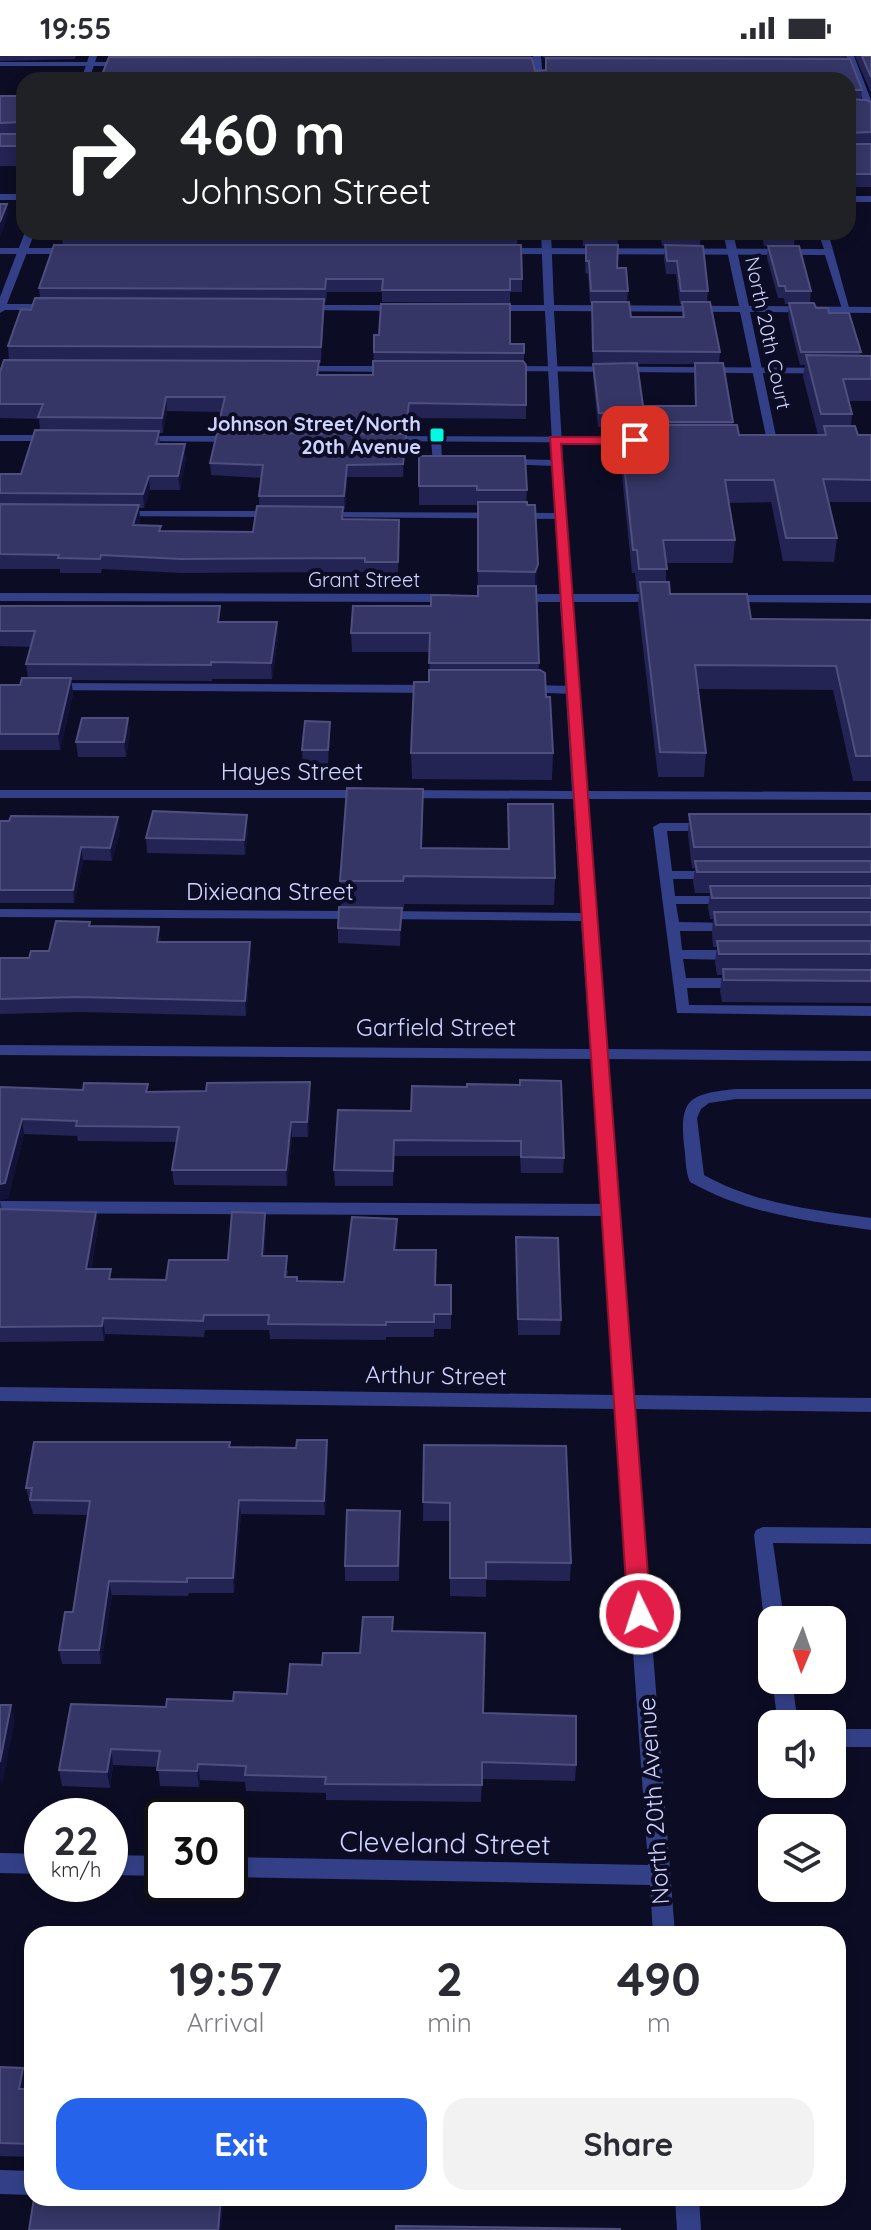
<!DOCTYPE html>
<style>
body{margin:0;font-family:Quicksand,sans-serif;background:#f2f2f3;color:#2b2b33;height:100vh;display:flex;flex-direction:column;font-size:30px;white-space:nowrap}
*{box-sizing:border-box;margin:0}
p{font-size:26px;color:#7c7c81}
.icon{flex:none;width:44px;height:44px;fill:none;stroke:currentColor;stroke-width:2;stroke-linecap:round;stroke-linejoin:round}
.map{position:relative;flex:1;overflow:hidden}
.drawer{position:absolute;left:24px;top:1870px;width:822px;height:280px;display:flex;flex-direction:column;background:#fff;border-radius:24px;box-shadow:0 4px 12px #0003}
.drawer>*{flex:none}
.hud{position:absolute;left:16px;top:16px;width:840px;height:168px;border-radius:24px;box-shadow:0 4px 12px #0003;background:#202124;color:#fff;overflow:hidden}
.needle{width:52px;rotate:182deg}
.fabs{position:absolute;left:758px;top:1550px;display:grid;gap:16px}
.fabs a{display:grid;place-items:center;width:88px;height:88px;border-radius:16px;background:#fff;box-shadow:0 4px 12px #0003;font-size:40px}
.speed{position:absolute;left:24px;top:1742px;display:flex;gap:16px;font-size:40px;font-weight:700;text-align:center}
.speed>*{display:grid;place-content:center;width:104px;height:104px;border-radius:50%;background:#fff;box-shadow:0 4px 12px #0003;line-height:1}
.speed small{font-size:20px;font-weight:400}
.speed .limit{border:4px solid #111;border-radius:12px;background:#fff;color:#111}
.pin{position:absolute;display:grid;place-items:center;width:68px;height:68px;color:#fff;margin:-34px;border-radius:16px;box-shadow:0 4px 12px #0006}
.me{position:absolute;width:88px;margin:-44px;rotate:356deg;stroke-linejoin:round;filter:drop-shadow(0 0 6px #0008)}
.turn{display:flex;align-items:center;gap:28px;height:168px;padding:0 32px;font-size:36px}
.turn .icon{width:104px;height:104px;stroke-width:2.5}
.turn b{display:block;font-size:56px;line-height:68px}
.eta{display:flex;justify-content:space-evenly;align-items:center;height:136px;text-align:center}
.eta b{font-size:48px;font-weight:800;line-height:56px}
.cta{display:flex;gap:16px;margin-top:auto;padding:16px 32px}
.cta a{flex:1;height:92px;border-radius:24px;background:#2563eb;color:#fff;font-size:32px;font-weight:800;line-height:92px;text-align:center}
.cta a+a{background:#f2f2f3;color:#2b2b33}
.status{display:flex;justify-content:space-between;align-items:center;height:56px;padding:0 40px;background:#fff;direction:ltr}
.status svg{height:22px;fill:currentColor}
.map>svg:first-child{display:block}
</style>
<div class="status"><b>19:55</b><svg viewBox="0 0 49 12"><path d="M0 12V9h3v3zM5 12V6h3v6zM10 12V3h3v9zM15 12V0h3v12zM26 1h20v11H26zM47 4h2v5h-2z"/></svg></div>
<div class="map">
<svg width="871" height="2174" viewBox="0 0 871 2174">
<rect width="100%" height="100%" fill="#0c0d24"/>
<g fill="none" stroke-linecap="round" stroke-linejoin="round">
<!-- service -->
<path fill="#334088" fill-rule="evenodd" d="M846,0H854L871,44V57L867,55Z
M0,6H128L132,8L128,10H0Z
M818,176H828L850,255L842,253L825,199L502,198L497,195L502,192L824,193Z
M0,192H74L79,195L74,198H0Z
M298,310H394L399,313L394,316L294,315L293,313Z
M506,310L871,312V318L502,315L501,313Z
M436,380L441,383L442,403L456,404V408H433L431,383Z
M503,403L556,404L561,407L556,410L499,408L498,406Z
M118,455H275L281,458L275,461L114,460L112,458Z
M322,456L561,457L567,460L561,463L318,461V457Z
M50,627L435,629L441,633L435,637L46,634L44,631Z
M526,629L573,630L579,634L573,638L522,636V630Z
M660,767H709L716,771L709,775H667L672,815H713L720,819L713,823H673L675,840H729L736,844L729,848H676L679,866L733,867L740,871L733,875H680L682,894H737L744,899L737,904L683,903L686,922H741L748,927L741,932H687L689,949L871,950V960L677,957L653,771Z
M736,1033H871V1043H736L709,1047L701,1053L697,1062L704,1119C756,1148 813,1154 871,1162V1174C808,1165 747,1158 690,1126C685,1115 686,1101 684,1089C679,1040 692,1038 736,1033Z
M0,1145L609,1148L617,1154L609,1160L0,1157Z
M763,1471L871,1472V1488L773,1487L784,1564H772V1571L767,1570L764,1564L754,1479L756,1474Z
M772,1624H792L798,1668H778Z
M832,1673H871V1691H832Z
M0,2114L32,2115V2139L0,2138Z"/>
<!-- minor -->
<path fill="#334088" fill-rule="evenodd" d="M89,0H97L89,24H81Z
M533,0H541L543,24H535Z
M0,138H24V144H0Z
M848,140H871V146H848Z
M25,176H35L7,248H50L55,251L50,254H5L0,257V241Z
M541,176H551L554,249L739,250L723,176H733L749,250L871,251V257L750,256L777,385L772,388L767,385L740,256L554,255L571,538H658L664,542L658,546H572L585,735L871,736V744L586,743L606,993L871,995V1005L606,1003L633,1339L871,1342V1356L634,1353L675,1878H653L650,1829L230,1821V1801L648,1809L616,1353L0,1345V1331L615,1339L591,1003L0,999V989L590,993L581,865L382,863L375,859L382,855L581,857L573,743L402,742L395,738L402,734L572,735L560,546H518L512,542L518,538H560L545,255H490L485,252L490,249H544Z
M306,249H402L407,252L402,255L303,254L301,252Z
M0,537L450,538L456,542L450,546L0,545Z
M726,539H871V547L722,546L720,543Z
M0,734H366L373,738L366,742H0Z
M0,853L358,855L365,859L358,863L0,861Z
M0,1797L42,1798V1818L0,1817Z
M110,1799L162,1800V1820L110,1819Z
M675,2142H699L701,2174H677Z"/>
<!-- tertiary -->
<path fill="#334088" fill-rule="evenodd" d="M0,379H53L58,382L53,385H0Z
M141,380H237L242,383L237,386L137,385L136,383Z
M385,380L637,381L642,384L637,387L381,385V381Z"/>
</g>
<!-- wall -->
<path fill="#232354" fill-rule="evenodd" d="M0,0H76L75,3L0,5Z
M113,0H531L535,15L545,14L546,4L542,0H846L845,3H850L862,34L861,43L866,44L871,46V131H848V24H100L109,1H113Z
M855,0H871V37Z
M0,40H24V110H0Z
M61,176H518L517,189L522,223V236H510V247L382,246V236H327L326,246H324L321,307H319V319H373L374,279L524,288V306L526,309V363L409,362L407,378H406L403,421H347L345,453H343L344,463L399,464L398,520H365V516L182,517L102,513L101,517H60V513H0V418H21L40,374L39,363L0,362V316L9,304L8,290L31,254L40,242L39,232L63,188ZM167,355L221,356L220,362L221,377L210,407L211,419L261,422L259,440V450L253,476L161,475V470L139,469L140,464L139,452H144L150,434H180L186,402L160,388L159,377H163Z
M582,176H618L617,212L628,235L627,246L631,261H682V248H680L676,218H666L664,202L665,190H662L660,176H701L700,190L708,235L707,246L720,296L719,307L733,369L739,379H818L803,321L805,309H800L788,260L789,248H785L784,242H778L767,202L768,190H764L761,176H795L794,190L811,235L810,247L816,252L829,257L861,296L860,300H871V345H849L852,358L851,370L858,379H871V446H828L837,482L834,506L783,505L771,446L729,447L735,484L733,507H666V526L670,538L751,563L871,564V725H853L833,634L698,633L706,697L704,721H658L638,549L639,536H637L635,517H632L619,391V379H617V371H598L593,321L592,247H590L588,218L585,217L586,190H583ZM637,308H694L695,350H643Z
M419,400L527,434L526,446L537,528L539,614L546,641L553,697L552,724L412,723L411,697L429,626L430,596H352L351,577L431,550L478,540L477,449H419Z
M0,550L221,566H277L278,582L272,623H212V625L71,624L73,638L60,694H0V629H20L28,622L26,608L31,591L0,590Z
M128,662L130,677L126,701H78L76,686Z
M330,666V680L328,709H303L302,694Z
M508,748L555,822L554,849L404,848V853H402L400,890L338,887V872L341,851L340,825L423,760L422,792L508,793Z
M689,758H871V947L722,946L720,935L722,919H717L715,906L717,891H713L712,877L713,863H710L708,851L710,837H695L693,826L695,812H692L688,779Z
M0,765L120,774L112,805L83,804L74,847H0Z
M248,774L245,799L147,797L146,782Z
M91,870L159,871L161,886H250L251,901L246,960L80,956L0,958V902H29L49,895Z
M412,1030L564,1102L563,1117H521L520,1100H394L393,1130H335L334,1114L411,1055Z
M0,1031L311,1042L308,1081H292L287,1130L174,1129L172,1114L177,1086L78,1085L77,1080L24,1078L8,1142L0,1144Z
M0,1145L2,1153L96,1156L98,1171L91,1213L112,1223L166,1224L228,1204L266,1172L264,1200L288,1215L287,1221L298,1225L344,1226L398,1178L396,1194L436,1229H451V1273H434V1281H386V1284L270,1283L269,1274H205L204,1281L105,1278L104,1285L0,1286Z
M516,1181L561,1264L560,1279H518Z
M424,1389L571,1507L570,1525L486,1524V1541L450,1540V1465H423Z
M230,1391L328,1399L325,1459L241,1458L234,1537H189L188,1540L112,1539L101,1608H62L59,1594L73,1556L88,1459L33,1458L26,1432Z
M400,1470L399,1525H345V1510Z
M393,1575L483,1657L576,1709L575,1725L482,1723L481,1746L326,1744V1737L246,1735L245,1726L200,1724L199,1731L160,1730L158,1711L113,1709L110,1732L62,1730L59,1714L166,1651L233,1645L287,1638L322,1609L360,1597Z
M0,2011L26,2025L25,2033H32V2101L0,2100Z"/>
<!-- shaded-wall -->
<path fill="#121239" d="M24,84V110L22,90Z
M7,148L8,160L0,182V166Z
M324,243V258L321,307V291Z
M166,341L167,355L163,377L162,362Z
M406,378V390L403,421V408Z
M185,388L186,402L180,434L178,420Z
M347,409V421L345,453L344,440Z
M149,420L150,434L144,452L143,438Z
M139,449L140,464L134,484L133,469Z
M538,508L537,528L535,536V516Z
M277,566L278,582L272,623L271,607Z
M71,622L73,638L60,694L58,678Z
M128,662L130,677L126,701L124,686Z
M330,666V680L328,709V694Z
M247,759L248,774L245,799L244,784Z
M118,761L120,774L112,805L110,792Z
M81,791L83,804L74,847L73,834Z
M402,852V867L400,890V874Z
M159,871L161,886H157Z
M250,886L251,901L246,960L245,945Z
M310,1026L311,1042L308,1081L307,1066Z
M22,1063L24,1078L8,1142L0,1144V1128Z
M291,1066L292,1081L287,1130L286,1114Z
M96,1156L98,1171L88,1228L86,1213Z
M265,1157L266,1172L263,1215L262,1200Z
M397,1163L398,1178L395,1209L394,1194Z
M103,1262L105,1278L104,1285L102,1270Z
M327,1384L328,1399L325,1459L324,1445Z
M239,1444L241,1458L234,1537L233,1522Z
M109,1525L112,1539L101,1608L99,1594Z
M11,1649L15,1664L2,1729L0,1722V1706Z
M111,1693L113,1709L110,1732L107,1716Z
M198,1708L200,1724L199,1731L197,1715Z
M23,2012L26,2025L23,2046L19,2033Z
M221,2142L223,2151L221,2174H218Z"/>
<!-- building -->
<path fill="#353666" stroke="#4e4f7e" stroke-width="2" d="M862,0H871V21Z
M109,1L532,2L535,15L546,14V2L850,3L862,34H848V24H100Z
M0,40H24V73L22,66L0,67Z
M848,43L866,44L871,46V76L848,77Z
M24,76V84L22,90H0V78H22Z
M848,80L850,88H871V118H848Z
M0,148H7L0,166Z
M54,189H521L522,223H510V234H382L383,223H326L325,233L39,232Z
M586,189H618L617,212H626L628,235H591L589,205H586Z
M665,189L703,190L708,235H681L677,205H667Z
M768,190H799L811,235H786L785,230H779Z
M35,242L324,243L321,291L8,290L21,253L31,254Z
M592,246H629L631,261H684L682,246H710L720,296L593,295Z
M789,247H814L816,252H828L829,257H849L861,296H801Z
M381,248H510V288H524V297L374,296V279H379Z
M806,299L871,300V323H843L852,358H821Z
M4,304L319,305L317,319H373V305H523L526,309V349L409,347L407,363L220,362L225,341H166L162,362L38,361L43,348H0V316Z
M637,307L643,350H696L695,307H723L733,366H618L617,358L599,357L593,308Z
M620,369H737L739,379H826L824,370H855L858,379H871V424L823,423L837,482H786L774,424H725L735,484H663L667,513H639L637,494H633Z
M35,374L159,375L156,388H185L178,420H149L143,438L0,437V418H21Z
M217,377L406,378L403,408L347,409L344,440H259L263,409L210,407Z
M419,400H525L527,434H477V430H419Z
M478,446H527V449H535L538,508L535,516L478,515Z
M0,448L139,449L133,469L161,470L159,475L253,476L257,450L343,451L342,463L399,464L398,506H365V502L181,503L101,499L100,503L58,502L59,499L0,498Z
M640,526H669L670,538H747L751,563L871,564V700H856L836,610L695,609L706,697L660,696Z
M478,530H536L539,607H429L430,577H351L353,550H431V539L478,540Z
M0,550H220L218,566H277L271,607L211,606V609L26,608L35,575H0Z
M429,614H540L545,617L546,641H550L553,697H411L414,626H429Z
M22,622H71L58,678H0V629H20Z
M82,662H128L124,686H76Z
M305,665L330,666L328,694H302Z
M347,732L423,733L421,792L509,793L508,748H553L555,822L404,820L403,825H340Z
M153,755L247,759L244,784L146,782Z
M689,758H871V791H694Z
M11,760L118,761L110,792L81,791L73,834H0V765H9Z
M695,805H871V816H697Z
M710,830H871V842H712Z
M339,851L402,852L400,874L338,872Z
M714,856H871V869H716Z
M56,865L90,866L89,870L159,871L157,886H250L245,945L78,941L0,943V902H29L31,895H49Z
M717,885H871V898H719Z
M723,913L871,914V925L724,924Z
M520,1024L561,1025L564,1102L521,1101V1085L394,1084L393,1115L334,1114L338,1054L411,1055L412,1030L467,1031V1028L520,1029Z
M310,1026L307,1066H291L286,1114H172L179,1071L76,1070L77,1065L22,1063L5,1127L0,1128V1031L83,1034L84,1027L148,1028L146,1036L206,1035L207,1027Z
M0,1153L96,1156L86,1213H111L109,1223L166,1224L169,1204H228L232,1156L265,1157L262,1200H287L285,1221H297V1225L344,1226L352,1161L397,1163L394,1194H436L435,1229H451V1258H434V1266H386V1269L268,1268L269,1259H204L203,1265L103,1262L102,1270L0,1271Z
M516,1181L558,1182L561,1264L518,1263Z
M297,1384H327L324,1445L239,1444L233,1522H187V1526L109,1525L99,1594H59L65,1556H73L90,1445L30,1444L32,1432H26L34,1386H230L229,1391L296,1392Z
M424,1389L566,1390L571,1507L486,1506V1522H450V1447L423,1446Z
M347,1454L400,1455L398,1510H345Z
M363,1561H393L392,1575L485,1577L483,1657L576,1660V1709L482,1706V1729L325,1728L326,1721L245,1719L246,1710L198,1708L197,1715L157,1714L160,1695L111,1693L107,1716L59,1714L71,1648L166,1651L167,1643L233,1645L234,1636L287,1638L290,1608L322,1609L323,1597H360Z
M0,1649H11L0,1706Z
M0,2011L23,2012L19,2033H32V2088L0,2087Z
M34,2142L173,2144V2142H221L218,2174H29Z
M396,2170L620,2173V2174H396Z"/>
<!-- route -->
<path fill="#e11d48" stroke="#92132f" stroke-width="2" d="M550,381H635L641,384L635,388H561L651,1558L647,1565L640,1568L632,1565L628,1558Z"/>
<!-- markers -->
<rect fill="#00fae1" stroke="#0c0d24" stroke-width="3" x="429" y="371" width="16" height="16" rx="4"/>
<g text-anchor="middle" stroke-width="8" stroke-linejoin="round" paint-order="stroke">
<!-- far-street labels -->
<g font-size="20" fill="#cfd3ff" stroke="#0c0d24">
<text transform="translate(768 277) rotate(78)" y="7">North 20th Court</text>
<text x="364" y="531">Grant Street</text>
</g>
<!-- far-poi labels -->
<g font-size="20" font-weight="bold" fill="#cfd3ff" stroke="#0c0d24" text-anchor="end">
<text x="421" y="375">Johnson Street/North<tspan x="421" dy="23">20th Avenue</tspan></text>
</g>
<!-- street labels -->
<g font-size="24" fill="#cfd3ff" stroke="#0c0d24">
<text x="292" y="724">Hayes Street</text>
<text x="270" y="844">Dixieana Street</text>
<text x="436" y="980">Garfield Street</text>
<text transform="translate(436 1320) rotate(1)" y="8">Arthur Street</text>
<text transform="translate(654 1745) rotate(-94)" y="8">North 20th Avenue</text>
</g>
<!-- near-street labels -->
<g font-size="28" fill="#cfd3ff" stroke="#0c0d24">
<text transform="translate(445 1787) rotate(1)" y="10">Cleveland Street</text>
</g>
</g>
</svg>
<div class="fabs">
<a><svg class="needle" viewBox="-14 -14 28 28"><path d="M0-13l5 13h-10z" fill="#e53935"/><path d="M0 13l5-13h-10z" fill="#7c7c81"/></svg></a>
<a><svg class="icon" aria-label="sound" viewBox="0 0 24 24"><path d="M4 9h4l5-4v14l-5-4H4zM17 9q2 3 0 6"/></svg></a>
<a><svg class="icon" aria-label="layers" viewBox="0 0 24 24"><path d="M12 4l9 5-9 5-9-5zM3 14l9 5 9-5"/></svg></a>
</div>
<div class="speed"><div>22<small>km/h</small></div><div class="limit">30</div></div>
<div class="pin" style="left:635px;top:384px;background:#d93025"><svg class="icon" aria-label="arrive" viewBox="0 0 24 24"><path d="M6 21V4h12l-3 4 3 4H6"/></svg></div>
<svg class="me" style="left:640px;top:1558px" viewBox="-20 -20 40 40"><circle r="17" fill="#e11d48" stroke="#fff" stroke-width="3"/><path d="M0-11L8 9 0 5-8 9z" fill="#fff"/></svg>
<div class="hud">
<div class="turn"><svg class="icon" aria-label="right" viewBox="0 0 24 24"><path d="M7 20v-9h11M14 6l5 5-5 5"/></svg><div><b>460 m</b>Johnson Street</div></div>
</div>
<section class="drawer">
<div class="eta">
<div><b>19:57</b><p>Arrival</p></div>
<div><b>2</b><p>min</p></div>
<div><b>490</b><p>m</p></div>
</div>
<div class="cta"><a>Exit</a><a>Share</a></div>
</section>
</div>
